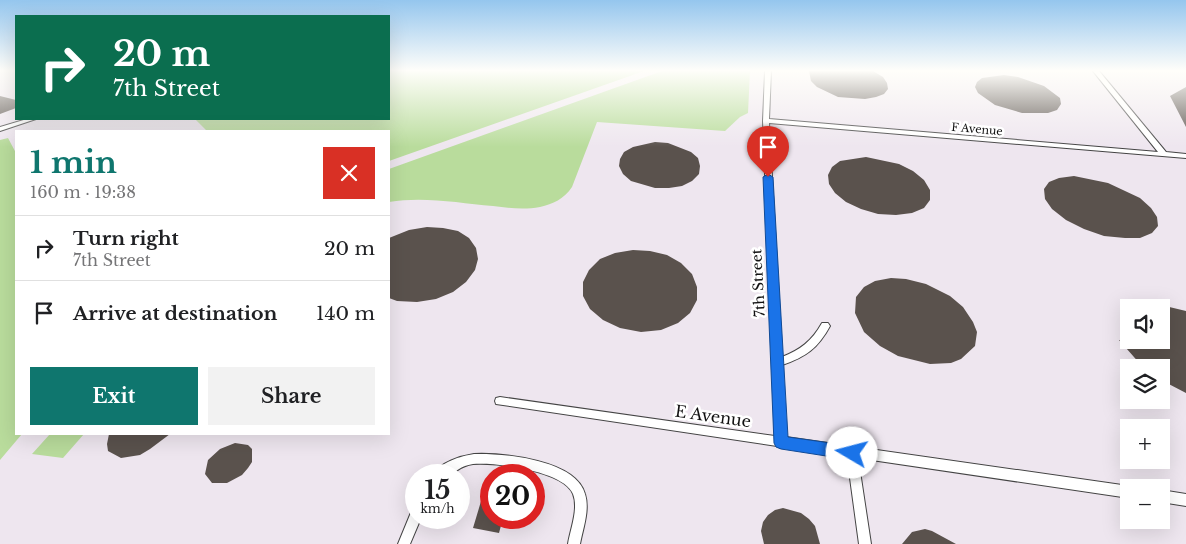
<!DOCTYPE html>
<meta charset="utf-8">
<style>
body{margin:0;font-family:"Libre Baskerville",serif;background:#f2f2f2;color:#202124;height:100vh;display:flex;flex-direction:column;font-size:19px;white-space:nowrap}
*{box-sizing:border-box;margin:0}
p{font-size:16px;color:#757577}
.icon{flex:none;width:28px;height:28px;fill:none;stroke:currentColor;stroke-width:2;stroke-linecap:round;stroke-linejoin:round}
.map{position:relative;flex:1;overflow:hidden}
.side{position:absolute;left:15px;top:130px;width:375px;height:305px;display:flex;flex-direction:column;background:#fff;border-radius:0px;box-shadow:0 5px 20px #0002}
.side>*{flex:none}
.hud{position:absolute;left:15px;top:15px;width:375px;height:105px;border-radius:0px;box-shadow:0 5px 20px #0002;background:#0b6e4f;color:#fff;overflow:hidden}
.fabs{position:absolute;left:1120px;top:299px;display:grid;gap:10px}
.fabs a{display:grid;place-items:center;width:50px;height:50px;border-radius:0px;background:#fff;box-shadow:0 5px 20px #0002;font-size:25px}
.speed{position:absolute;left:405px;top:464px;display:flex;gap:10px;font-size:25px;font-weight:700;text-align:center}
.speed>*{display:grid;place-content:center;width:65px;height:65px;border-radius:50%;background:#fff;box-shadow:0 5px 20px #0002;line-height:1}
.speed small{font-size:12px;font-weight:400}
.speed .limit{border:8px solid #d22;background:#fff;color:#111}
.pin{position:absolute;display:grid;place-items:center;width:42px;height:42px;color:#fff;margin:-51px -21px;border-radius:50% 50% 50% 0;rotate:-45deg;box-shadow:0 0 5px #0007}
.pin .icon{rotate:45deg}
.me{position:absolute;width:55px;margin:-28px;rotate:278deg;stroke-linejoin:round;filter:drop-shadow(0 0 4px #0008)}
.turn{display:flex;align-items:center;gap:18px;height:105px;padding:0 15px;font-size:22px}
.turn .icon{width:65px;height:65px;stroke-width:2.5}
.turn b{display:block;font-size:35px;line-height:42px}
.round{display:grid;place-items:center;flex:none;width:52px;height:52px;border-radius:0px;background:#f2f2f2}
.overview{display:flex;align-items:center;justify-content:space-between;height:85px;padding:0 15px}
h1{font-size:30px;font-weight:700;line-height:38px;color:#0f766e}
.primary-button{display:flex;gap:10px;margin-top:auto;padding:10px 15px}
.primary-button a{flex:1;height:58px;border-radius:0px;background:#0f766e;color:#fff;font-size:20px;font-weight:700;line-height:58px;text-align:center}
.primary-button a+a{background:#f2f2f2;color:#202124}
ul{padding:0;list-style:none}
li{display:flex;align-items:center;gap:15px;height:65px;padding:0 15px;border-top:1px solid #e0e0e0}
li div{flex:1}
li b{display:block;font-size:19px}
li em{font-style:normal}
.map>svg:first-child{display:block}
</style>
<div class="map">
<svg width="1186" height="544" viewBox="0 0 1186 544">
<rect width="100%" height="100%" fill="#fffdf5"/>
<!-- industrial -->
<path fill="#eee6ef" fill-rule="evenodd" d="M0,71H16V119H389V71H1186V544H0ZM16,131H389V434H16ZM1129,308H1161V340H1129ZM1129,368H1161V400H1129ZM1129,428H1161V460H1129ZM416,475H459V518H416ZM491,475H534V518H491ZM1129,488H1161V520H1129Z"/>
<!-- forest -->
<path fill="#b9dc9c" d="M389,71H644L389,161V131H207L195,119H389Z
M662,71H750L748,113L740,117L725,131L597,122L572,187C564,199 553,204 540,207C524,210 508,208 493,206C459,203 423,196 389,202V169Z
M8,138L16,153V434H22L0,460V140Z
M50,434H84L63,458L32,454Z"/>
<!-- building -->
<path fill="#5a524d" d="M809,71H873L883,77L887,83L888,89L884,94L876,97L865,99L838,97L817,87L811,81Z
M1004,75L1018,77L1044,86L1060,98L1061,104L1057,110L1048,113H1022L995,105L978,93L975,87L977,82L982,78Z
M1186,87V127L1170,96Z
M0,96L16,100V108L0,114Z
M655,142L668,143L691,152L698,158L700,166L699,174L692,181L682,186L669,188H655L631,181L623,174L619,166L620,159L624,152L633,147Z
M866,157L899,164L913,171L924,180L930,190V200L924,208L912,213L896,215L878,214L861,209L846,202L835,193L829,184L828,175L832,167L840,161Z
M1074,176L1108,183L1140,198L1151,208L1157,217L1158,226L1152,233L1140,238H1125L1104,236L1084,229L1066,220L1052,209L1045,199L1044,189L1049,182L1059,178Z
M427,227L443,228L458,231L469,238L476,248L478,259L475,270L466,282L453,292L436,299L417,302L397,301L389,298V238L409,230Z
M633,250L650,251L667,255L681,263L692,274L697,287V300L690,313L678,323L661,330L641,332L620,328L603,320L590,309L583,296V282L589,270L600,259L615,253Z
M891,278L906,279L926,284L950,296L963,307L973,322L977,332L975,346L961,359L951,363L930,364L898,356L880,346L864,332L855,313L856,297L864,287L875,281Z
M1161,305L1186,311V393L1161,380V368H1144L1141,365L1119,340H1161Z
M109,434H170L150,449L140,455L121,458L108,451L107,444Z
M235,443L248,445L252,449V462L248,468L242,475L227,483H212L205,474L208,460L220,449Z
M488,478L491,479V518H503L499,533L473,528Z
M783,508L801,513L809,519L815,526L820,544H764L761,531L763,522L768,515L775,510Z
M925,529L932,531L956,544H902L912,532Z"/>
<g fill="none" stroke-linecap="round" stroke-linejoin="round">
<defs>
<path id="service" d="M765,71H771L769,119L1158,152L1093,71H1099L1166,152L1186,154V158L769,123L782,357C800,350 812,341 822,323H828L830,326C818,348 806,357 782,365L786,437L1129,486L1132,488H1129V498L858,458L871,544H859L847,456L784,447L781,448L777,446L496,404L495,401L496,398L500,397L775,436L763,121Z
M27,119H36L0,131V127Z
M474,454C504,453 576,460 585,494C590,510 583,528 580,544H568C570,530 579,509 573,494C564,471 495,462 473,464C460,466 458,471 449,475C445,476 438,475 433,475C440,462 461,456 474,454Z
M1161,490L1186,494V506L1161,502Z
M416,508V518H421L410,544H398L412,510Z"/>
</defs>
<!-- service casing -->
<use href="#service" stroke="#444" stroke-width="2"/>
<!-- service -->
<use href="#service" fill="#fff" fill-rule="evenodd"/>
</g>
<!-- sky -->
<linearGradient id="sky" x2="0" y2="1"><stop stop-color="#95c6ee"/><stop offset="0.48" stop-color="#fffefa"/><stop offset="1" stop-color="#fffefa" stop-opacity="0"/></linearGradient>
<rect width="1186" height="147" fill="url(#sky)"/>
<!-- route -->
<path fill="#1a73e8" stroke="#114b97" d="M768,174L773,177L788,437L852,446L858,448L860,453L858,458L852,460L781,449L776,447L774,443L763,177Z"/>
<g text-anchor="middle" stroke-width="5" stroke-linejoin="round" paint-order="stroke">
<!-- far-street labels -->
<g font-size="11" fill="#111" stroke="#fff">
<text transform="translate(977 129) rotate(5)" y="4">F Avenue</text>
</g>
<!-- street labels -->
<g font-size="14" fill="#111" stroke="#fff">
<text transform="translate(758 283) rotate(-93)" y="5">7th Street</text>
</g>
<!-- near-street labels -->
<g font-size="16" fill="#111" stroke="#fff">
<text transform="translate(713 416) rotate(8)" y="6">E Avenue</text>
</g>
</g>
</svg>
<div class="fabs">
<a><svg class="icon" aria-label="sound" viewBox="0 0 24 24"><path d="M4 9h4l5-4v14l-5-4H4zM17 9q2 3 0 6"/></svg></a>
<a><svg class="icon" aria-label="layers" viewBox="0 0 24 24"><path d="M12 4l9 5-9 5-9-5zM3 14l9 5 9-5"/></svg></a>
<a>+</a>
<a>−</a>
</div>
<div class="speed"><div>15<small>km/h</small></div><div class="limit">20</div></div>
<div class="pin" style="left:768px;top:177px;background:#d93025"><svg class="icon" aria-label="arrive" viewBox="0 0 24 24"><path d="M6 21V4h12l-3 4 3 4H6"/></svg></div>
<svg class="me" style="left:852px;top:453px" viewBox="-20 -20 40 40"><circle r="19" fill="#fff"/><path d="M0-13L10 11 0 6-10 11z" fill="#1a73e8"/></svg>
<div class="hud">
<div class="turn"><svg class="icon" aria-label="right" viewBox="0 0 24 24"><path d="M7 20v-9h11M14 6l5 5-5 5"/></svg><div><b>20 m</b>7th Street</div></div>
</div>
<section class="side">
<div class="overview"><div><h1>1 min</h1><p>160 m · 19:38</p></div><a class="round" style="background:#d93025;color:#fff"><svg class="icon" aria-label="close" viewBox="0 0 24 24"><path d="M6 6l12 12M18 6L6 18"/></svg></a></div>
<ul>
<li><svg class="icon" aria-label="right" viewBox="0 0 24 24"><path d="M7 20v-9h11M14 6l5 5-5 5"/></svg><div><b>Turn right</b><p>7th Street</p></div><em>20 m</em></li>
<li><svg class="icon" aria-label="arrive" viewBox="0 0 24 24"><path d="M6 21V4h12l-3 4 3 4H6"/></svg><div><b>Arrive at destination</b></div><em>140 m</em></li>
</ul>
<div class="primary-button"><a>Exit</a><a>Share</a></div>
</section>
</div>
